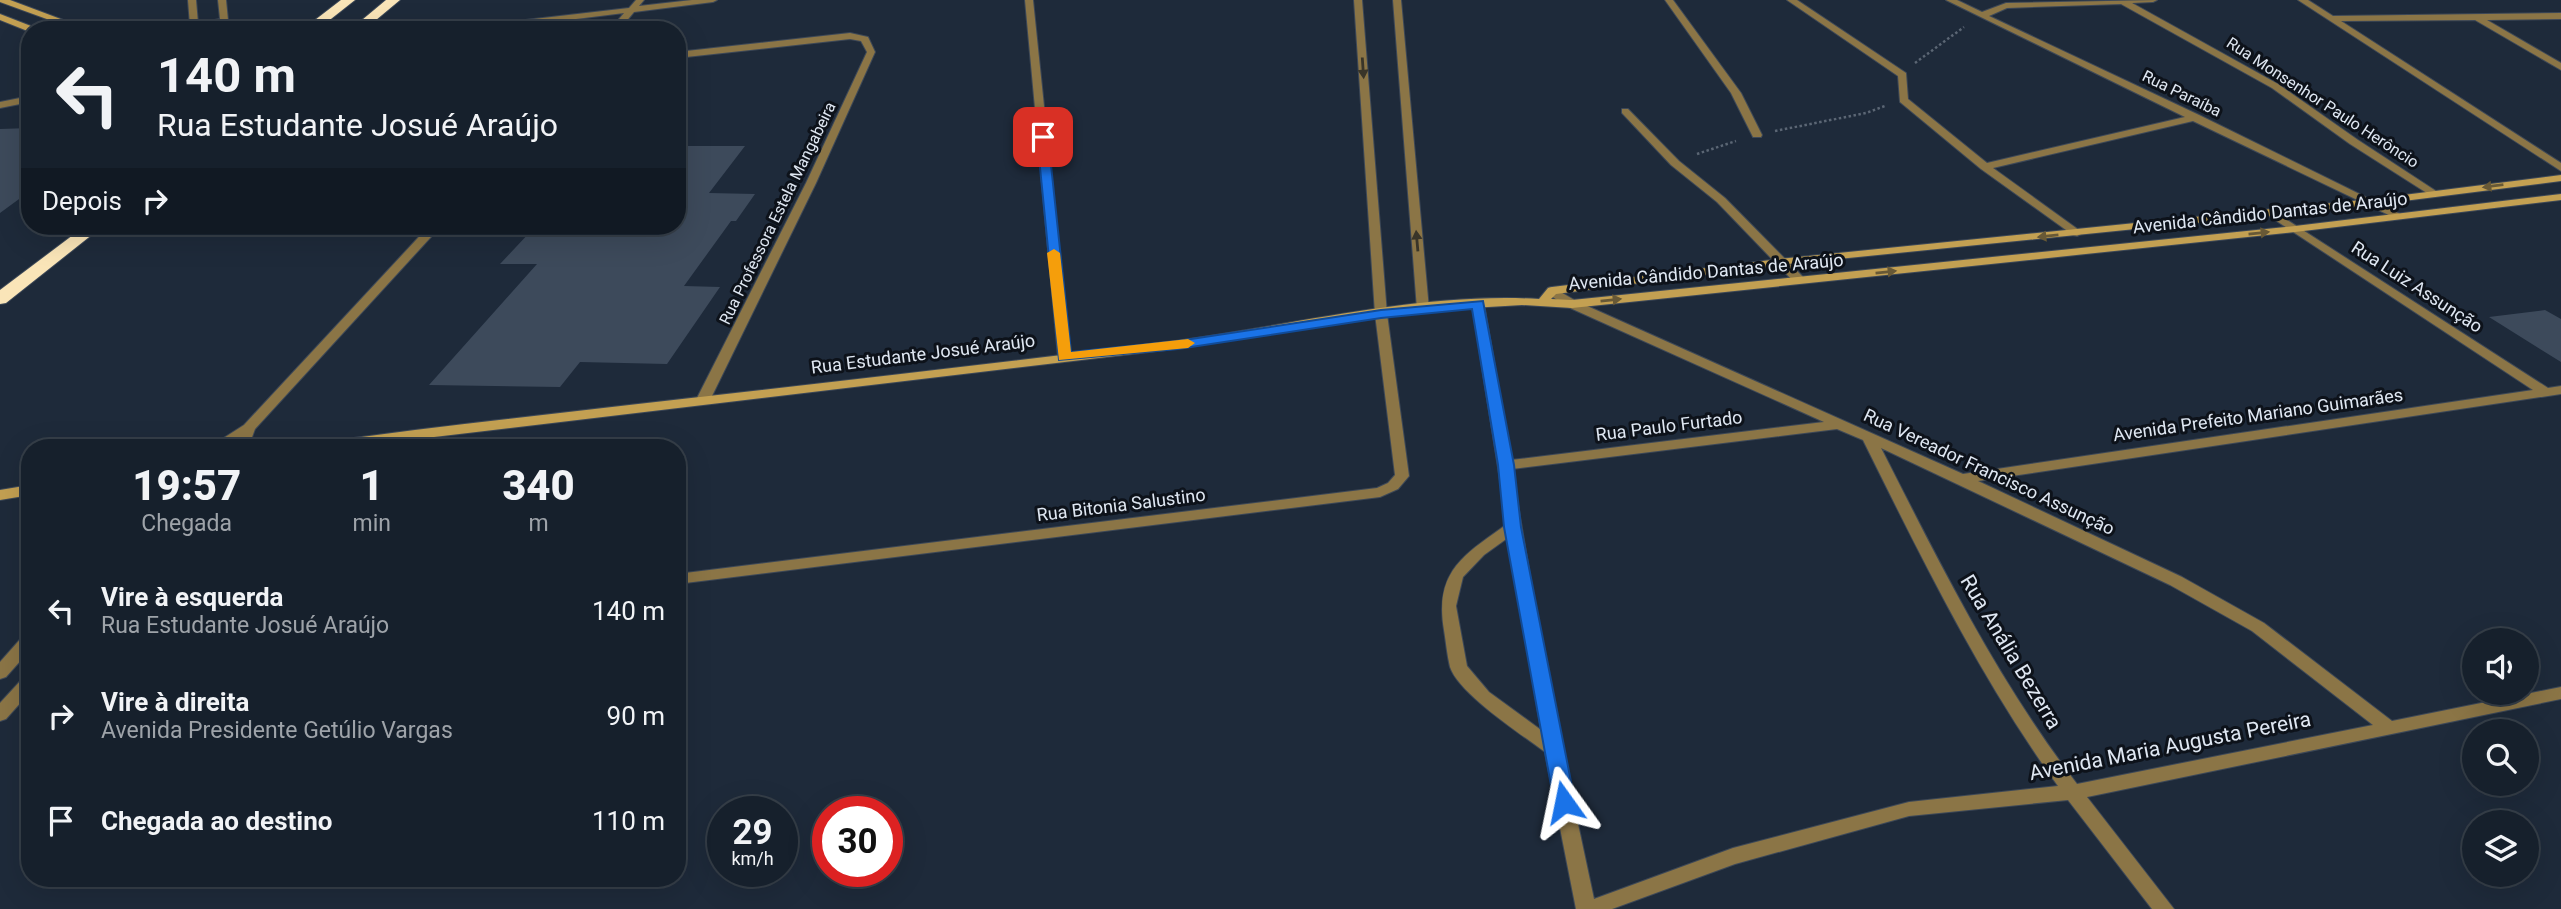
<!DOCTYPE html>
<html lang="pt">
<meta charset="utf-8">
<style>
body{margin:0;font-family:Roboto,sans-serif;background:#1f2834;color:#f1f3f6;height:100vh;display:flex;flex-direction:column;font-size:26px;white-space:nowrap}
*{box-sizing:border-box;margin:0}
p{font-size:23px;color:#9ea3a9}
.icon{flex:none;width:38px;height:38px;fill:none;stroke:currentColor;stroke-width:2;stroke-linecap:round;stroke-linejoin:round}
.map{position:relative;flex:1;overflow:hidden}
.sheet{position:absolute;left:21px;top:439px;width:665px;height:448px;display:flex;flex-direction:column;background:#16202c;border-radius:28px;box-shadow:0 7px 28px #0002,0 0 0 2px #353e48}
.sheet>*{flex:none}
.banner{position:absolute;left:21px;top:21px;width:665px;height:214px;border-radius:28px;box-shadow:0 7px 28px #0002,0 0 0 2px #353e48;background:#16202c;color:#f1f3f6;overflow:hidden}
.fabs{position:absolute;left:2462px;top:628px;display:grid;gap:14px}
.fabs a{display:grid;place-items:center;width:77px;height:77px;border-radius:50%;background:#16202c;box-shadow:0 7px 28px #0002,0 0 0 2px #353e48;font-size:35px}
.speed{position:absolute;left:707px;top:796px;display:flex;gap:14px;font-size:35px;font-weight:700;text-align:center}
.speed>*{display:grid;place-content:center;width:91px;height:91px;border-radius:50%;background:#16202c;box-shadow:0 7px 28px #0002,0 0 0 2px #353e48;line-height:1}
.speed small{font-size:18px;font-weight:400}
.speed .limit{border:10px solid #d22;background:#fff;color:#111}
.pin{position:absolute;display:grid;place-items:center;width:60px;height:60px;color:#fff;margin:-30px;border-radius:14px;box-shadow:0 4px 10px #0006}
.me{position:absolute;width:77px;margin:-38px;rotate:348deg;stroke-linejoin:round;filter:drop-shadow(0 0 5px #0008)}
.turn{display:flex;align-items:center;gap:24px;height:147px;padding:0 21px;font-size:32px}
.turn .icon{width:91px;height:91px;stroke-width:2.5}
.turn b{display:block;font-size:49px;line-height:60px}
.then{display:flex;align-items:center;height:66px;padding:0 21px;background:#0003;gap:14px;font-size:26px}
.eta{display:flex;justify-content:space-evenly;align-items:center;height:119px;text-align:center}
.eta b{font-size:42px;font-weight:800;line-height:49px}
ul{padding:0;list-style:none}
li{display:flex;align-items:center;gap:21px;height:105px;padding:0 21px}
li div{flex:1}
li b{display:block;font-size:26px}
li em{font-style:normal}
.map>svg:first-child{display:block}
</style>
<div class="map">
<svg width="2561" height="909" viewBox="0 0 2561 909">
<rect width="100%" height="100%" fill="#1e2a3a"/>
<!-- building -->
<path fill="#3d4a5b" d="M30,128V191L0,213V129Z
M677,146H745L709,193L755,194L736,221H731L684,286L720,287L667,364L580,362L560,387L429,385L537,264H500L531,231L566,232L572,226H677Z
M2545,310L2561,319V362L2489,317Z"/>
<g fill="none" stroke-linecap="round" stroke-linejoin="round">
<defs>
<path id="street" d="M188,0H196L198,23L220,19L218,0H226L229,30H221L220,24L188,30L190,26Z
M636,0H644L639,6L692,0H717L713,2L634,12L619,30H610L624,13L489,30H462L466,27L629,8Z
M1025,0H1033L1070,357L1064,361L1058,357Z
M1354,0H1362L1387,314L1409,476L1398,489L1380,497L677,584V574L1377,488L1388,483L1395,475L1375,314Z
M1393,0H1401L1429,309L1423,313L1417,309Z
M1665,0H1673L1741,93L1762,135L1761,137H1753L1731,93Z
M1787,0H1797L1906,73L1908,99L1987,163L2185,117L1946,0H1957L1982,12L2006,3L2157,0L2153,2L2132,3L2278,84L2358,140L2439,193L2434,196L2430,195L2350,144L2272,88L2121,4L2007,8L1989,16L2199,115L2404,216L2403,218H2395L2193,121L1993,168L2083,233L2077,236L2073,235L1981,169L1900,102L1898,76Z
M2298,0H2308L2333,16L2561,13V19L2487,20L2561,63V70L2475,20L2341,21L2561,163V171Z
M850,33L868,37L875,52L816,183L710,400L703,404L698,403L696,400L806,183L867,52L861,41L850,39L677,58V52Z
M30,96V102L0,108V102Z
M1622,109H1628L1679,161L1725,198L1803,277V283H1795L1717,202L1671,165L1622,113Z
M2270,209L2548,388L2561,386V394L1978,481L2182,577L2264,623L2392,721L2561,687V699L2087,797L2174,909H2152L2068,800L1909,816L1735,864L1612,909H1576L1545,752C1521,734 1459,694 1450,667C1447,655 1446,642 1444,630C1434,571 1464,555 1507,524L1472,304L1474,301H1482L1484,304L1511,460L1824,422L1568,307L1548,294V288L1552,287L1576,301L1963,474L2533,390L2266,214V210ZM1837,429L1863,440C1922,559 1980,678 2058,786L1909,802L1733,848L1594,899L1548,683L1512,469ZM1881,448L2170,585L2252,631L2373,725L2077,784C1997,680 1940,564 1881,448ZM1509,537L1541,730L1489,692L1467,666L1456,606L1463,577L1484,555Z
M429,226H441L255,429L248,448H234L237,441L225,448H208L244,425Z
M30,633V650L6,677L0,679V662L24,635Z
M30,675V692L6,719L0,721V703L24,677Z"/>
<path id="secondary" d="M0,0H10L90,30H77L0,2Z
M0,14L36,28L37,30H30V32L0,20Z
M2561,175V181L2372,205L1779,265L1556,294L1551,299L1572,300L2295,226L2561,194V200L2295,232L1572,308L1522,305L1420,311L1166,350L341,448H301L308,444L415,430C665,400 916,374 1166,342C1289,327 1414,292 1539,299L1548,288L1552,287L1779,259L2372,199Z
M30,485V495L0,500V490Z"/>
<path id="highway" d="M341,0H355L317,30H302Z
M386,0H400L364,30H350Z
M85,226H103L6,303L0,304V290Z"/>
</defs>
<!-- street casing -->
<use href="#street" stroke="#3d4857" stroke-width="2"/>
<!-- secondary casing -->
<use href="#secondary" stroke="#3d4857" stroke-width="2"/>
<!-- highway casing -->
<use href="#highway" stroke="#3d4857" stroke-width="2"/>
<!-- path -->
<path stroke="#5b6674" stroke-width="2.5" stroke-dasharray="2.5 2.5" stroke-linecap="butt" d="M1915,63L1964,27
M1775,131L1866,113L1885,106
M1697,154L1736,141"/>
<!-- street -->
<use href="#street" fill="#8b7546" fill-rule="evenodd"/>
<!-- secondary -->
<use href="#secondary" fill="#c3a052" fill-rule="evenodd"/>
<!-- highway -->
<use href="#highway" fill="#fae5b8" fill-rule="evenodd"/>
</g>
<!-- one-way arrows -->
<defs><path id="oneway-solid" d="M-6-.8H1V-3.2L6.5 0L1 3.2V.8H-6Z" transform="scale(1.75)"/></defs>
<g fill="#393529">
<use href="#oneway-solid" transform="translate(1363 68) rotate(86)"/>
<use href="#oneway-solid" transform="translate(1417 241) rotate(-95)"/>
</g>
<g fill="#685936">
<use href="#oneway-solid" transform="translate(2493 186) rotate(173)"/>
<use href="#oneway-solid" transform="translate(2259 233) rotate(-6)"/>
<use href="#oneway-solid" transform="translate(2048 236) rotate(174)"/>
<use href="#oneway-solid" transform="translate(1886 272) rotate(-6)"/>
<use href="#oneway-solid" transform="translate(1611 300) rotate(-6)"/>
</g>
<!-- route -->
<path fill="#1a73e8" stroke="#114b97" stroke-width="2" d="M1043,134L1048,137L1071,352L1178,341L1381,310L1483,301L1514,465L1521,527L1575,802L1572,808L1564,810L1557,808L1554,802L1504,527L1498,465L1472,309L1381,318L1178,349L1059,360L1037,137Z"/>
<!-- slow -->
<path fill="#f59e0b" d="M1054,249L1060,253L1071,352L1188,339L1195,343L1188,348L1059,360L1047,253Z"/>
<g text-anchor="middle" stroke-width="6" stroke-linejoin="round" paint-order="stroke">
<!-- far-street labels -->
<g font-size="16" fill="#dfe7f2" stroke="#0d121a">
<text transform="translate(2182 93) rotate(26)" y="6">Rua Paraíba</text>
<text transform="translate(2323 102) rotate(33)" y="6">Rua Monsenhor Paulo Herôncio</text>
<text transform="translate(777 213) rotate(-64)" y="6">Rua Professora Estela Mangabeira</text>
</g>
<!-- street labels -->
<g font-size="18" fill="#dfe7f2" stroke="#0d121a">
<text transform="translate(2270 213) rotate(-6)" y="6">Avenida Cândido Dantas de Araújo</text>
<text transform="translate(1706 272) rotate(-5)" y="6">Avenida Cândido Dantas de Araújo</text>
<text transform="translate(2417 287) rotate(33)" y="6">Rua Luiz Assunção</text>
<text transform="translate(923 354) rotate(-7)" y="6">Rua Estudante Josué Araújo</text>
<text transform="translate(2258 415) rotate(-8)" y="6">Avenida Prefeito Mariano Guimarães</text>
<text transform="translate(1669 426) rotate(-7)" y="6">Rua Paulo Furtado</text>
<text transform="translate(1989 472) rotate(25)" y="6">Rua Vereador Francisco Assunção</text>
<text transform="translate(1121 505) rotate(-7)" y="6">Rua Bitonia Salustino</text>
</g>
<!-- near-street labels -->
<g font-size="21" fill="#dfe7f2" stroke="#0d121a">
<text transform="translate(2011 652) rotate(59)" y="7">Rua Anália Bezerra</text>
<text transform="translate(2170 746) rotate(-11)" y="7">Avenida Maria Augusta Pereira</text>
</g>
</g>
</svg>
<div class="fabs">
<a><svg class="icon" aria-label="sound" viewBox="0 0 24 24"><path d="M4 9h4l5-4v14l-5-4H4zM17 9q2 3 0 6"/></svg></a>
<a><svg class="icon" aria-label="search" viewBox="0 0 24 24"><circle cx="10" cy="10" r="6"/><path d="M15 15l6 6"/></svg></a>
<a><svg class="icon" aria-label="layers" viewBox="0 0 24 24"><path d="M12 4l9 5-9 5-9-5zM3 14l9 5 9-5"/></svg></a>
</div>
<div class="speed"><div>29<small>km/h</small></div><div class="limit">30</div></div>
<div class="pin" style="left:1043px;top:137px;background:#d93025"><svg class="icon" aria-label="arrive" viewBox="0 0 24 24"><path d="M6 21V4h12l-3 4 3 4H6"/></svg></div>
<svg class="me" style="left:1564px;top:802px" viewBox="-20 -20 40 40"><path d="M0-17L14 15 0 8-14 15z" fill="#1a73e8" stroke="#fff" stroke-width="4"/></svg>
<div class="banner">
<div class="turn"><svg class="icon" aria-label="left" viewBox="0 0 24 24"><path d="M17 20v-9H6M10 6l-5 5 5 5"/></svg><div><b>140 m</b>Rua Estudante Josué Araújo</div></div>
<div class="then">Depois<svg class="icon" aria-label="right" viewBox="0 0 24 24"><path d="M7 20v-9h11M14 6l5 5-5 5"/></svg></div>
</div>
<section class="sheet">
<div class="eta">
<div><b>19:57</b><p>Chegada</p></div>
<div><b>1</b><p>min</p></div>
<div><b>340</b><p>m</p></div>
</div>
<ul>
<li><svg class="icon" aria-label="left" viewBox="0 0 24 24"><path d="M17 20v-9H6M10 6l-5 5 5 5"/></svg><div><b>Vire à esquerda</b><p>Rua Estudante Josué Araújo</p></div><em>140 m</em></li>
<li><svg class="icon" aria-label="right" viewBox="0 0 24 24"><path d="M7 20v-9h11M14 6l5 5-5 5"/></svg><div><b>Vire à direita</b><p>Avenida Presidente Getúlio Vargas</p></div><em>90 m</em></li>
<li><svg class="icon" aria-label="arrive" viewBox="0 0 24 24"><path d="M6 21V4h12l-3 4 3 4H6"/></svg><div><b>Chegada ao destino</b></div><em>110 m</em></li>
</ul>
</section>
</div>
